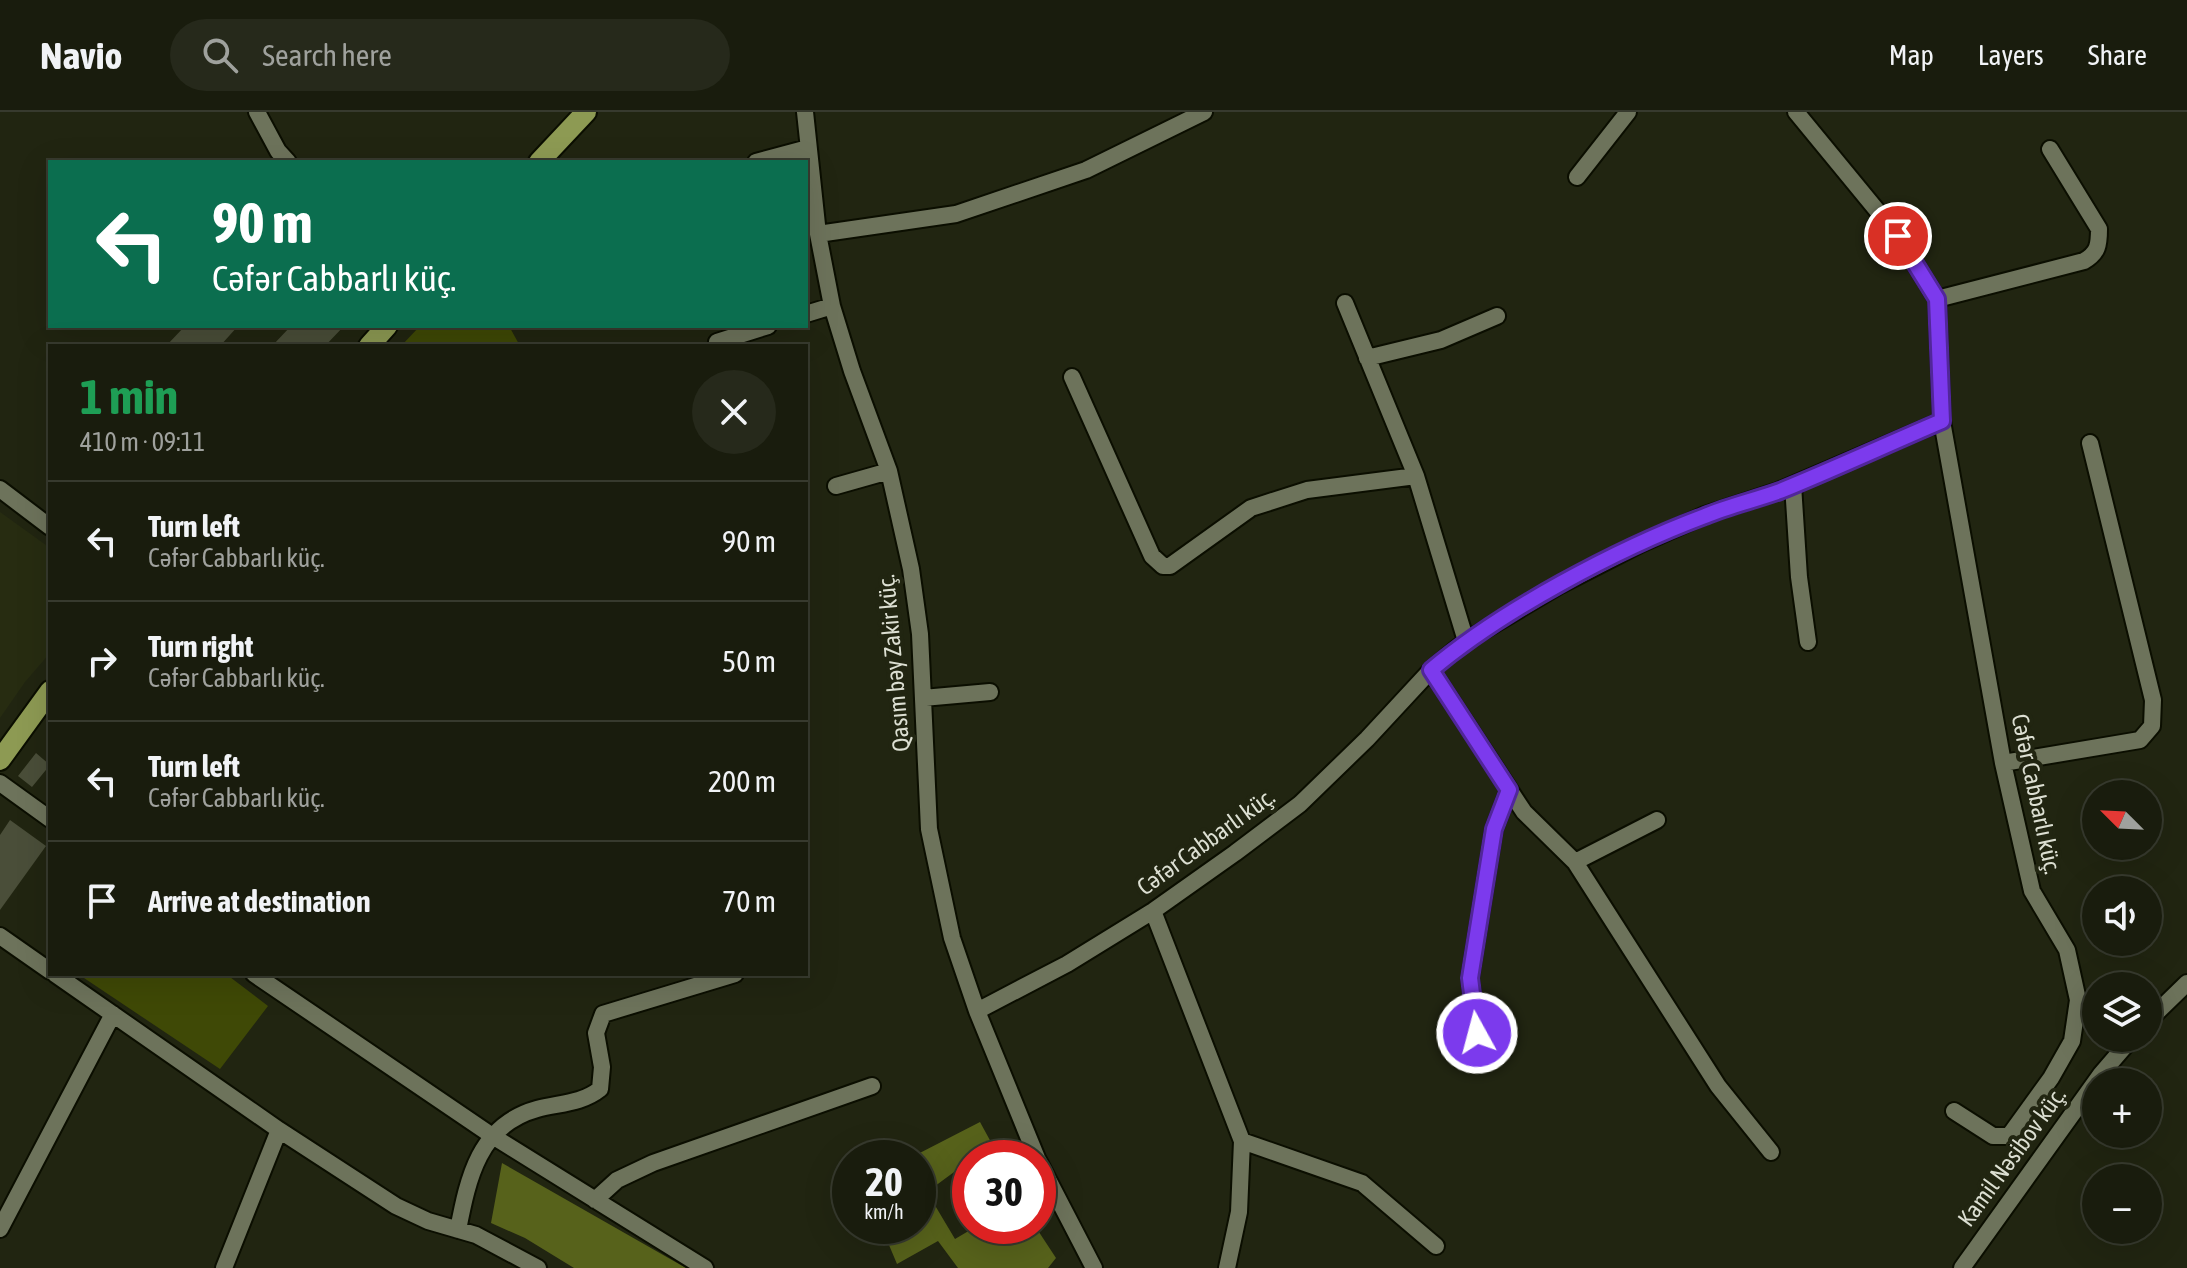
<!DOCTYPE html>
<meta charset="utf-8">
<style>
body{margin:0;font-family:"Asap Condensed",sans-serif;background:#26291b;color:#f1f3f6;height:100vh;display:flex;flex-direction:column;font-size:30px;white-space:nowrap}
*{box-sizing:border-box;margin:0}
p{font-size:26px;color:#9fa19d}
.icon{flex:none;width:44px;height:44px;fill:none;stroke:currentColor;stroke-width:2;stroke-linecap:round;stroke-linejoin:round}
.map{position:relative;flex:1;overflow:hidden}
.panel{position:absolute;left:48px;top:232px;width:760px;height:632px;display:flex;flex-direction:column;background:#191c0d;border-radius:0px;box-shadow:0 8px 32px #0002,0 0 0 2px #373a2e}
.panel>*{flex:none}
.guide{position:absolute;left:48px;top:48px;width:760px;height:168px;border-radius:0px;box-shadow:0 8px 32px #0002,0 0 0 2px #373a2e;background:#0b6e4f;color:#fff;overflow:hidden}
.needle{width:52px;rotate:294deg}
.buttons{position:absolute;left:2082px;top:668px;display:grid;gap:16px}
.buttons a{display:grid;place-items:center;width:80px;height:80px;border-radius:50%;background:#191c0d;box-shadow:0 8px 32px #0002,0 0 0 2px #373a2e;font-size:40px}
.speed{position:absolute;left:832px;top:1028px;display:flex;gap:16px;font-size:40px;font-weight:700;text-align:center}
.speed>*{display:grid;place-content:center;width:104px;height:104px;border-radius:50%;background:#191c0d;box-shadow:0 8px 32px #0002,0 0 0 2px #373a2e;line-height:1}
.speed small{font-size:20px;font-weight:400}
.speed .limit{border:12px solid #d22;background:#fff;color:#111}
.pin{position:absolute;display:grid;place-items:center;width:68px;height:68px;color:#fff;margin:-34px;border:4px solid #fff;border-radius:50%;box-shadow:0 2px 8px #0007}
.me{position:absolute;width:88px;margin:-44px;rotate:353deg;stroke-linejoin:round;filter:drop-shadow(0 0 6px #0008)}
.turn{display:flex;align-items:center;gap:28px;height:168px;padding:0 32px;font-size:36px}
.turn .icon{width:104px;height:104px;stroke-width:2.5}
.turn b{display:block;font-size:56px;line-height:68px}
.round{display:grid;place-items:center;flex:none;width:84px;height:84px;border-radius:42px;background:#26291b}
.summary{display:flex;align-items:center;justify-content:space-between;height:136px;padding:0 32px}
h1{font-size:48px;font-weight:700;line-height:60px;color:#1e9e55}
ul{padding:0;list-style:none}
li{display:flex;align-items:center;gap:24px;height:120px;padding:0 32px;border-top:2px solid #373a2e}
li div{flex:1}
li b{display:block;font-size:30px}
li em{font-style:normal}
header{display:flex;align-items:center;gap:48px;box-sizing:border-box;height:112px;padding:0 40px;background:#191c0d;border-bottom:2px solid #373a2e}
header strong{font-size:38px}
nav{display:flex;gap:44px;margin-inline-start:auto;font-size:28px}
.search{width:560px;height:72px;background:#26291b;display:flex;align-items:center;gap:20px;box-sizing:border-box;padding:0 28px;border-radius:44px;color:#9fa19d;font-size:30px}
.map>svg:first-child{display:block}
</style>
<header>
<strong>Navio</strong>
<div class="search"><svg class="icon" aria-label="search" viewBox="0 0 24 24"><circle cx="10" cy="10" r="6"/><path d="M15 15l6 6"/></svg>Search here</div>
<nav><a>Map</a><a>Layers</a><a>Share</a></nav>
</header>
<div class="map">
<svg width="2187" height="1156" viewBox="0 0 2187 1156">
<rect width="100%" height="100%" fill="#212511"/>
<!-- built -->
<path fill="#272c11" d="M0,400L50,436V541L25,570L0,606Z"/>
<!-- green -->
<path fill="#3f4906" d="M420,214H509L520,234H401Z
M78,862H226L268,894L220,957Z"/>
<!-- forest -->
<path fill="#57621b" d="M980,1010L992,1032L927,1080L955,1127L977,1114H1035L1056,1146L1048,1156H958L938,1129L897,1152L881,1114H918V1046H910Z
M502,1051L686,1156H574L525,1126L491,1111Z"/>
<!-- building -->
<path fill="#4a4e39" d="M185,214H238L220,234H166Z
M291,214H344L325,234H272Z
M36,641L50,653L32,675L18,664Z
M10,708L46,734L0,798V723Z"/>
<g fill="none" stroke-linecap="round" stroke-linejoin="round">
<defs>
<path id="street" d="M257,0L278,39L288,50
M805,0L818,122L832,194L852,259L889,359L911,457L920,522L929,717L952,826L977,899L1037,1046
M1796,0L1898,124L1937,187L1942,309L2003,651L2032,779L2067,838L2078,888L2072,929L2051,966L2009,1024H1993L1954,999
M756,50L808,36
M1577,65L1628,0
M818,122L956,102L1086,58L1204,0
M1937,187L2084,149C2098,141 2099,133 2099,117L2050,37
M1345,191L1416,364L1466,529
M806,202L832,194
M717,230L768,214
M1367,246L1441,228L1497,204
M1072,265L1152,444L1163,454H1170L1251,396L1307,378L1416,364
M1793,373L1799,465L1808,530
M836,374L889,359
M0,377L50,415
M1431,558L1524,700L1575,750L1718,974L1771,1040
M923,586L990,580
M2003,651L2140,628L2152,614L2153,588L2090,331
M0,671L50,707
M1575,750L1657,708
M1153,799L1242,1029L1239,1100L1227,1156
M0,824L50,859
M55,862L279,1018L396,1094L428,1109L476,1123L538,1156
M254,862L491,1023L705,1156
M977,899L1067,852L1153,799L1235,741L1300,692L1367,627L1431,558L1466,529L1560,473L1640,432L1705,403L1778,379L1942,309
M2148,909L2187,871
M1477,921L1470,866L1494,717L1509,678
M1242,1029L1362,1071L1436,1134
M1038,1048L1094,1156
M595,1088L617,1068L653,1051L872,974
M0,1117L113,902
M458,1118C468,1066 479,1013 537,997C559,991 581,992 600,977L602,955L596,921L603,902L735,862
M224,1156L279,1018
M1962,1156L2101,962L2132,926"/>
<path id="primary" d="M539,50L586,0
M369,234L387,214
M0,648L50,579"/>
</defs>
<!-- street casing -->
<use href="#street" stroke="#0b0e00" stroke-width="20"/>
<!-- primary casing -->
<use href="#primary" stroke="#0b0e00" stroke-width="24"/>
<!-- street -->
<use href="#street" stroke="#6d735b" stroke-width="16"/>
<!-- primary -->
<use href="#primary" stroke="#8d9a53" stroke-width="20"/>
</g>
<g fill="none" stroke-linecap="round" stroke-linejoin="round">
<defs>
<path id="route" d="M1477,921L1470,866L1494,717L1509,678L1431,558C1502,498 1617,437 1705,404C1729,394 1755,388 1780,379C1834,357 1888,332 1942,309L1937,187L1898,124"/>
</defs>
<!-- route casing -->
<use href="#route" stroke="#51269a" stroke-width="20"/>
<!-- route -->
<use href="#route" stroke="#7c3aed" stroke-width="14"/>
</g>
<g text-anchor="middle" stroke-width="8" stroke-linejoin="round" paint-order="stroke">
<!-- street labels -->
<g font-size="24" fill="#dcdfd2" stroke="#212511">
<text transform="translate(894 551) rotate(-95)" y="8">Qasım bəy Zakir küç.</text>
<text transform="translate(2036 682) rotate(78)" y="8">Cəfər Cabbarlı küç.</text>
<text transform="translate(1206 730) rotate(-36)" y="8">Cəfər Cabbarlı küç.</text>
<text transform="translate(2012 1045) rotate(-54)" y="8">Kamil Nəsibov küç.</text>
</g>
</g>
</svg>
<div class="buttons">
<a><svg class="needle" viewBox="-14 -14 28 28"><path d="M0-13l5 13h-10z" fill="#e53935"/><path d="M0 13l5-13h-10z" fill="#9fa19d"/></svg></a>
<a><svg class="icon" aria-label="sound" viewBox="0 0 24 24"><path d="M4 9h4l5-4v14l-5-4H4zM17 9q2 3 0 6"/></svg></a>
<a><svg class="icon" aria-label="layers" viewBox="0 0 24 24"><path d="M12 4l9 5-9 5-9-5zM3 14l9 5 9-5"/></svg></a>
<a>+</a>
<a>−</a>
</div>
<div class="speed"><div>20<small>km/h</small></div><div class="limit">30</div></div>
<div class="pin" style="left:1898px;top:124px;background:#d93025"><svg class="icon" aria-label="arrive" viewBox="0 0 24 24"><path d="M6 21V4h12l-3 4 3 4H6"/></svg></div>
<svg class="me" style="left:1477px;top:921px" viewBox="-20 -20 40 40"><circle r="17" fill="#7c3aed" stroke="#fff" stroke-width="3"/><path d="M0-11L8 9 0 5-8 9z" fill="#fff"/></svg>
<div class="guide">
<div class="turn"><svg class="icon" aria-label="left" viewBox="0 0 24 24"><path d="M17 20v-9H6M10 6l-5 5 5 5"/></svg><div><b>90 m</b>Cəfər Cabbarlı küç.</div></div>
</div>
<section class="panel">
<div class="summary"><div><h1>1 min</h1><p>410 m · 09:11</p></div><a class="round"><svg class="icon" aria-label="close" viewBox="0 0 24 24"><path d="M6 6l12 12M18 6L6 18"/></svg></a></div>
<ul>
<li><svg class="icon" aria-label="left" viewBox="0 0 24 24"><path d="M17 20v-9H6M10 6l-5 5 5 5"/></svg><div><b>Turn left</b><p>Cəfər Cabbarlı küç.</p></div><em>90 m</em></li>
<li><svg class="icon" aria-label="right" viewBox="0 0 24 24"><path d="M7 20v-9h11M14 6l5 5-5 5"/></svg><div><b>Turn right</b><p>Cəfər Cabbarlı küç.</p></div><em>50 m</em></li>
<li><svg class="icon" aria-label="left" viewBox="0 0 24 24"><path d="M17 20v-9H6M10 6l-5 5 5 5"/></svg><div><b>Turn left</b><p>Cəfər Cabbarlı küç.</p></div><em>200 m</em></li>
<li><svg class="icon" aria-label="arrive" viewBox="0 0 24 24"><path d="M6 21V4h12l-3 4 3 4H6"/></svg><div><b>Arrive at destination</b></div><em>70 m</em></li>
</ul>
</section>
</div>
